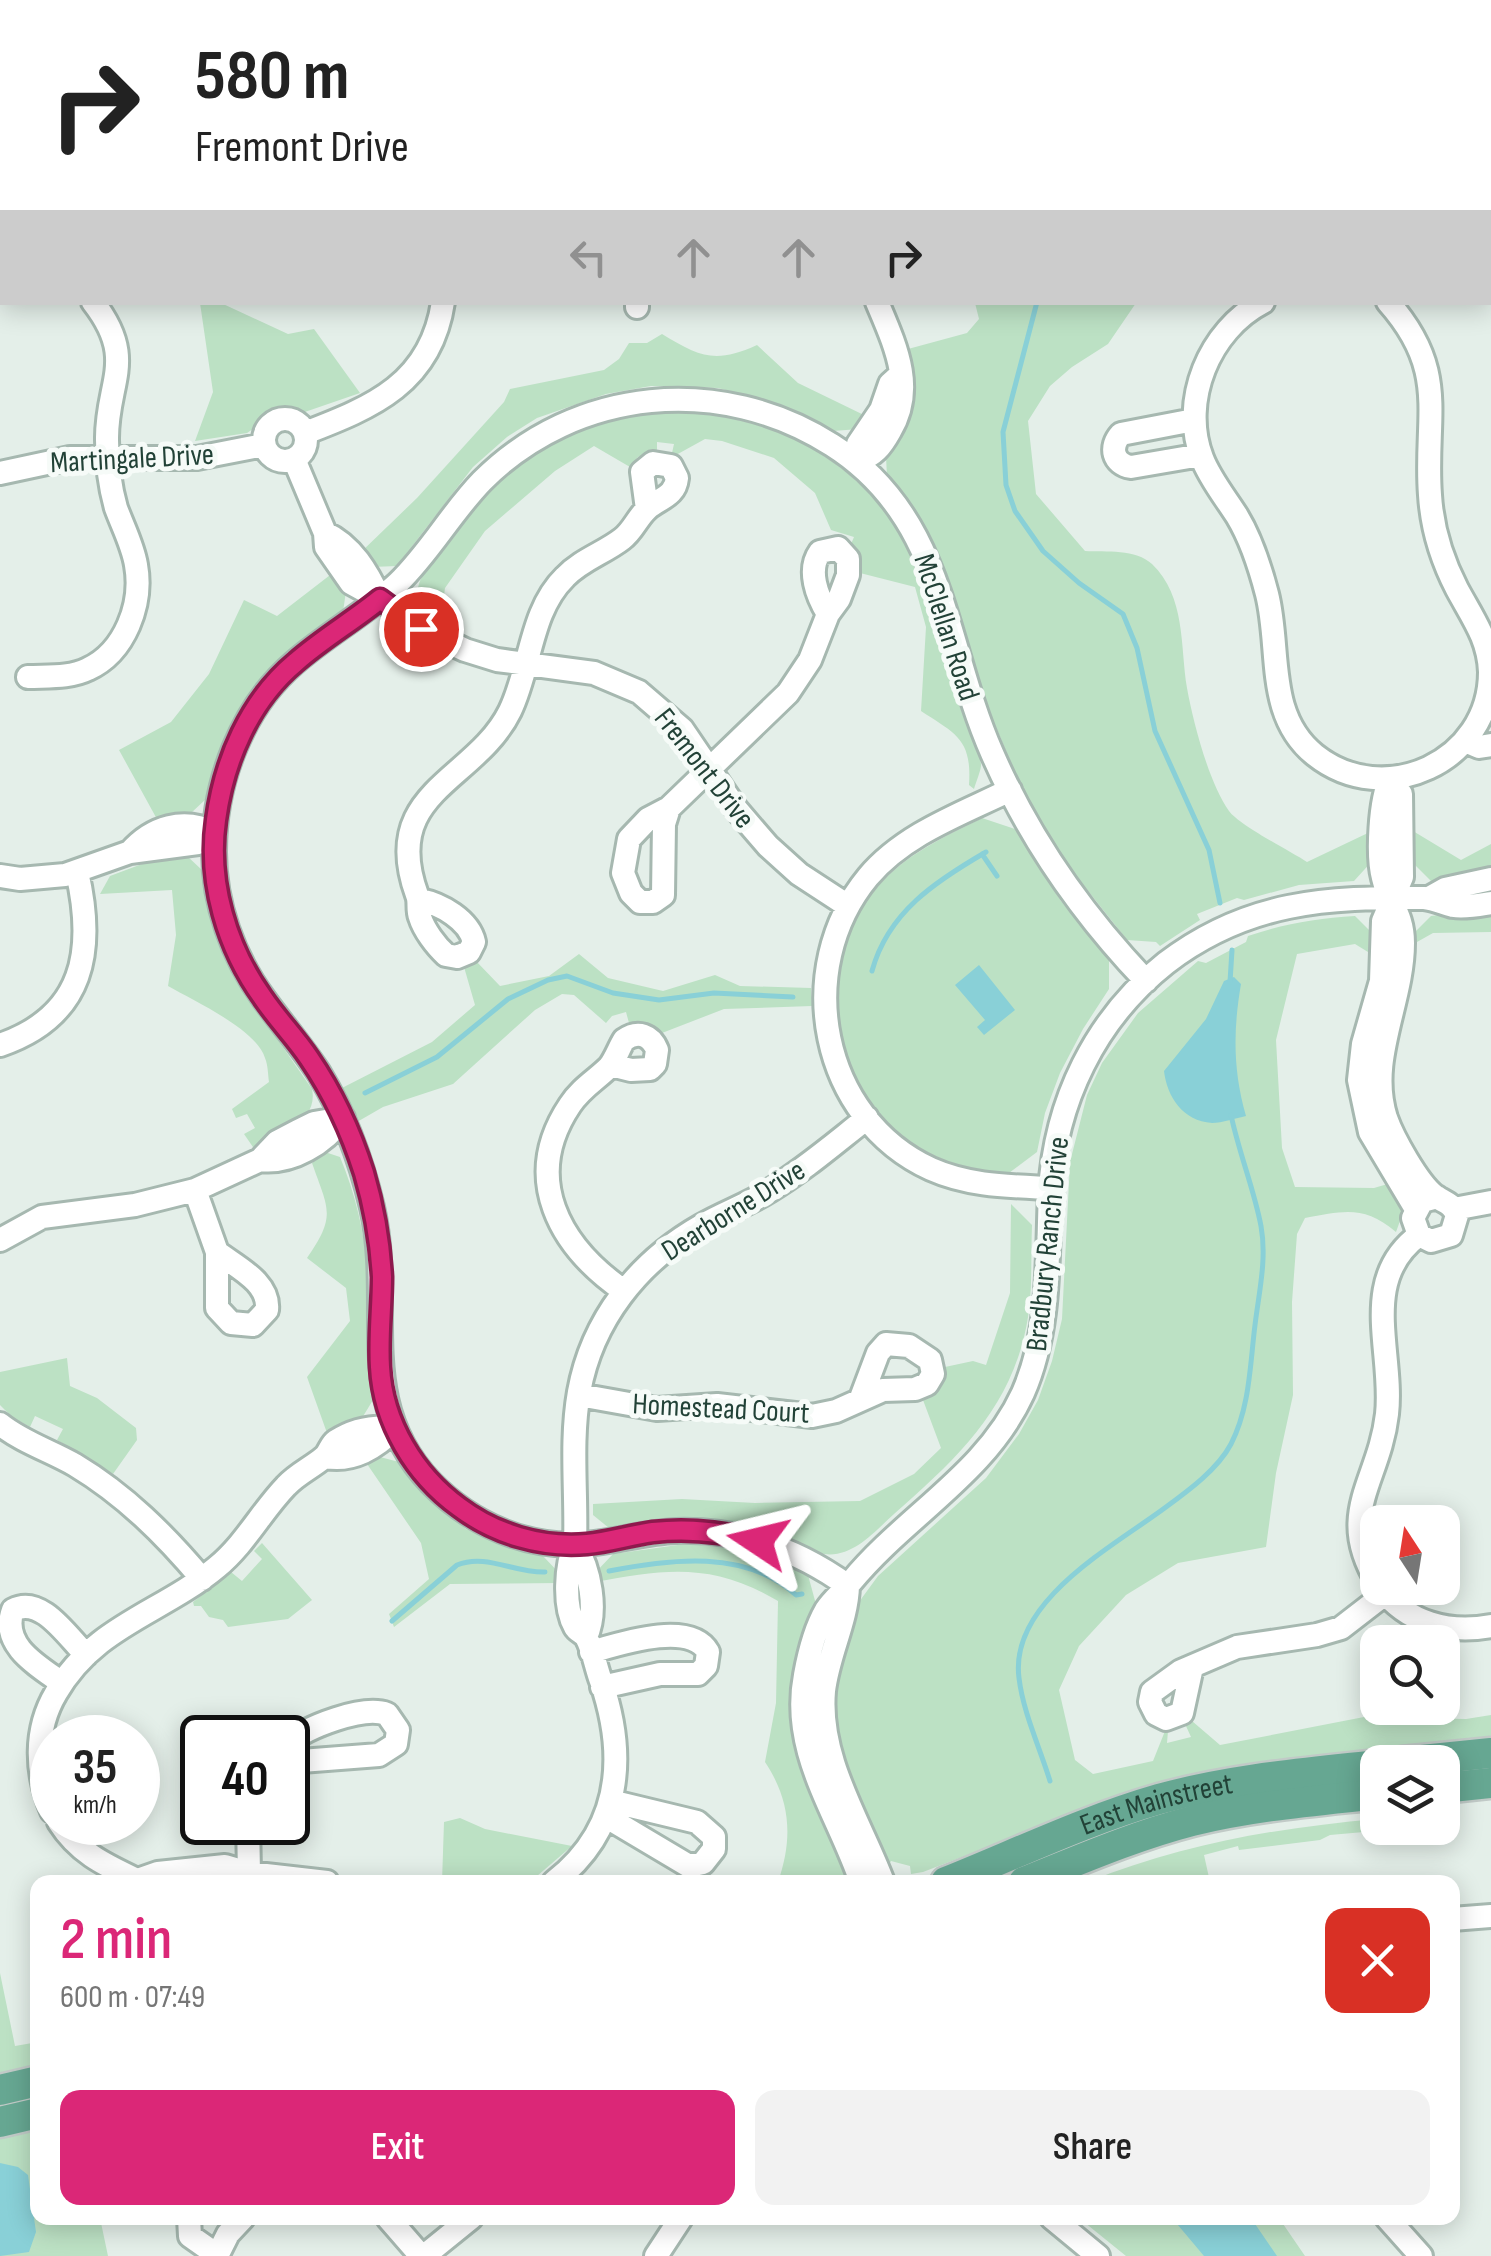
<!DOCTYPE html>
<meta charset="utf-8">
<style>
body{margin:0;font-family:"Sofia Sans Condensed",sans-serif;background:#f2f2f2;color:#222;height:100vh;display:flex;flex-direction:column;font-size:38px;white-space:nowrap}
*{box-sizing:border-box;margin:0}
p{font-size:32px;color:#767676}
.icon{flex:none;width:55px;height:55px;fill:none;stroke:currentColor;stroke-width:2;stroke-linecap:round;stroke-linejoin:round}
.map{position:relative;flex:1;overflow:hidden}
.details{position:absolute;left:30px;top:1875px;width:1430px;height:350px;display:flex;flex-direction:column;background:#fff;border-radius:20px;box-shadow:0 5px 25px #0003}
.details>*{flex:none}
.hud{position:absolute;left:0px;top:0px;width:1492px;height:305px;box-shadow:0 5px 25px #0003;background:#fff;color:#222;overflow:hidden}
.needle{width:65px;rotate:348deg}
.controls{position:absolute;left:1360px;top:1505px;display:grid;gap:20px}
.controls a{display:grid;place-items:center;width:100px;height:100px;border-radius:20px;background:#fff;box-shadow:0 5px 25px #0003;font-size:50px}
.speed{position:absolute;left:30px;top:1715px;display:flex;gap:20px;font-size:50px;font-weight:700;text-align:center}
.speed>*{display:grid;place-content:center;width:130px;height:130px;border-radius:50%;background:#fff;box-shadow:0 5px 25px #0003;line-height:1}
.speed small{font-size:25px;font-weight:400}
.speed .limit{border:5px solid #111;border-radius:15px;background:#fff;color:#111}
.pin{position:absolute;display:grid;place-items:center;width:85px;height:85px;color:#fff;margin:-42px;border:5px solid #fff;border-radius:50%;box-shadow:0 2px 10px #0007}
.me{position:absolute;width:110px;margin:-55px;rotate:280deg;stroke-linejoin:round;filter:drop-shadow(0 0 8px #0008)}
.turn{display:flex;align-items:center;gap:35px;height:210px;padding:0 30px;font-size:45px}
.turn .icon{width:130px;height:130px;stroke-width:2.5}
.turn b{display:block;font-size:70px;line-height:85px}
.lanes{display:flex;align-items:center;height:95px;padding:0 30px;background:#0003;justify-content:center;gap:50px;direction:ltr}
.lanes .off{opacity:.35}
.round{display:grid;place-items:center;flex:none;width:105px;height:105px;border-radius:20px;background:#f2f2f2}
.head{display:flex;align-items:center;justify-content:space-between;height:170px;padding:0 30px}
h1{font-size:60px;font-weight:600;line-height:75px;color:#db2777}
.primary-button{display:flex;gap:20px;margin-top:auto;padding:20px 30px}
.primary-button a{flex:1;height:115px;border-radius:20px;background:#db2777;color:#fff;font-size:40px;font-weight:600;line-height:115px;text-align:center}
.primary-button a+a{background:#f2f2f2;color:#222}
.map>svg:first-child{display:block}
</style>
<div class="map">
<svg width="1491" height="2256" viewBox="0 0 1491 2256">
<rect width="100%" height="100%" fill="#e4efe9"/>
<!-- green -->
<path fill="#bce1c4" d="M823,0H1275L827,2Z
M200,303H221L288,334L314,329L360,393L299,414L276,413L247,433L195,441L213,392Z
M975,303H1136L1108,344L1072,367L1050,386L1028,421L1036,494L1085,551C1106,552 1136,549 1152,564C1186,597 1180,645 1187,688C1193,722 1209,783 1229,811C1239,825 1290,851 1307,862L1370,832L1374,859L1354,881L1299,885L1244,900L1237,898L1197,914L1200,920L1160,946L1156,942L1127,940L1069,867L1023,791L981,692L941,560L918,516L887,477L886,456L913,384L908,349L967,333L979,319Z
M662,334C700,357 715,364 757,345L798,383L868,417L859,429L833,431L779,404L718,388L651,386L606,394L537,418L507,437L473,467L397,566L372,567L359,554L417,498L504,402L510,389L604,370L619,359L629,343H647Z
M660,412C763,409 866,458 911,555C930,595 938,638 950,680C955,699 982,753 981,766C980,773 976,782 974,789L969,785C972,739 956,734 921,711L926,627L915,587L860,573V555L851,544L854,537L831,530L815,493L774,458L722,441L705,439L676,455L672,453L674,444L657,442V450L638,457L630,467L594,446L555,471L485,531L445,588L441,619L417,604C416,573 429,569 447,546C458,532 468,517 479,503C525,450 590,418 660,412Z
M334,572L346,591L343,612L291,651L250,696L224,742L206,799L191,813L158,821L119,750L171,722L209,674L244,600L277,616Z
M1412,810L1413,831L1461,860L1491,844V873L1431,881L1409,859Z
M982,818L1015,829L1061,901L1109,960V989L1083,1029L1060,1073L1045,1113L1037,1152L1009,1173C983,1171 959,1167 935,1156C841,1111 807,988 866,902C895,859 938,840 982,818Z
M166,855H186L203,871L209,914L232,974L312,1089C319,1122 278,1136 255,1150L244,1134L255,1128L247,1114L236,1118L232,1109L269,1082C268,1075 268,1065 265,1058C256,1029 194,1001 168,986L176,935L172,890L100,894L110,876Z
M1491,908V932L1433,933L1417,942L1413,934L1431,916Z
M1355,916L1372,933L1368,952L1355,944L1297,954L1276,1040L1282,1148L1295,1187L1374,1188L1391,1183L1405,1207L1396,1232C1364,1205 1344,1211 1305,1218L1297,1234L1292,1302L1293,1395L1276,1473L1266,1547L1178,1563L1126,1595L1079,1646L1059,1690L1075,1760L1093,1774L1153,1761L1165,1731H1168L1167,1743L1191,1737L1186,1726L1192,1721L1220,1745L1364,1717L1466,1719L1491,1715V1743L1280,1765L1048,1824L923,1872L911,1874L910,1866L891,1861L888,1866L842,1770L830,1694L856,1606L878,1576L986,1478L1019,1434L1038,1400L1052,1361L1062,1319L1070,1162L1087,1095L1102,1063L1138,1013L1198,961L1206,963L1246,942L1248,936C1284,924 1317,918 1355,916Z
M579,954L608,978L663,991L715,975L740,986L811,988L812,1006L724,1009L662,1033L650,1024L629,1023L626,1012L612,1016L606,1023L574,995L562,994L535,1010L453,1084L383,1107L357,1122L340,1089L432,1042L475,1005L464,967L476,961L500,986L549,976Z
M325,1152L340,1157C360,1205 369,1254 369,1307C369,1339 366,1368 373,1400L362,1418L327,1433L307,1377L350,1321L346,1288L307,1258C337,1215 328,1209 312,1163Z
M1011,1204L1032,1225C1031,1250 1032,1276 1030,1302C1020,1399 964,1453 894,1514C875,1531 853,1558 824,1554C811,1552 782,1535 767,1530C716,1513 661,1517 609,1528L593,1515V1504L682,1499L755,1503L860,1501L914,1474L941,1448L923,1400L942,1383L945,1367L973,1361L986,1365L1010,1293Z
M67,1358L70,1386L97,1398L136,1428L137,1440L113,1474L57,1440L63,1429L35,1416L30,1427L12,1417L0,1405V1372Z
M380,1457L399,1462L421,1492L466,1529L504,1546L543,1556L561,1575L560,1583L450,1584L394,1627L389,1614L429,1579L421,1543L365,1461Z
M262,1543L312,1600L288,1619L228,1627L223,1620L209,1617L201,1606H194L193,1602L231,1572L242,1581L262,1559L254,1551Z
M685,1544C729,1546 768,1556 808,1575L817,1608L845,1882H778C793,1839 791,1801 765,1762L776,1703L778,1601C712,1562 666,1569 595,1582L594,1574L613,1554Z
M460,1818L485,1829L572,1846L530,1882H442L444,1822Z
M1377,1819L1378,1828H1409L1330,1835L1320,1840L1239,1850L1238,1846L1204,1855L1210,1882H1088C1182,1844 1276,1828 1377,1819Z
M0,1973L15,2046L38,2042L37,2071L0,2079Z
M37,2124L38,2218H100L108,2256H0V2133Z
M1079,2218H1279L1305,2256H1126Z"/>
<!-- water -->
<path fill="#89d0d7" d="M979,965L1015,1010L984,1035L977,1027L985,1020L955,985Z
M1234,977L1241,984C1233,1030 1233,1071 1246,1116C1236,1118 1222,1123 1212,1123C1183,1121 1167,1097 1164,1071L1206,1019L1224,981Z
M0,2163L18,2167L28,2175L36,2232L29,2252L0,2256Z
M1172,2218H1251L1277,2256H1204Z"/>
<g fill="none" stroke-linecap="round" stroke-linejoin="round">
<!-- stream -->
<path stroke="#89d0d7" stroke-width="5" d="M1084,0L1087,2
M1037,302L1003,432L1006,485L1015,511L1043,551L1079,583L1123,614L1137,648L1155,731L1209,850L1220,903
M982,854L997,876
M872,971C888,912 936,881 986,852
M1230,982L1232,950
M365,1093L437,1057L508,999L548,980L567,976L613,993L659,1000L714,993L793,997
M609,1571C670,1559 746,1549 796,1595L802,1594
M392,1621L457,1565C486,1553 514,1573 545,1572
M1050,1781C1040,1748 1023,1712 1019,1678C1009,1601 1114,1546 1166,1507C1188,1491 1218,1469 1231,1444C1250,1407 1250,1364 1255,1325C1259,1292 1267,1259 1261,1226C1254,1189 1239,1153 1231,1115"/>
<defs>
<path id="minor" d="M107,0L111,2
M182,2L188,0
M0,264H2
M877,302C895,345 916,388 890,431C881,447 874,456 856,462L858,444L881,410L890,384L900,375
M1263,302C1209,330 1180,401 1202,458C1210,479 1225,497 1237,516C1251,539 1260,567 1267,594C1281,649 1265,715 1315,755C1384,810 1490,762 1490,672C1489,639 1472,617 1457,589C1442,560 1432,528 1430,495C1424,416 1450,372 1388,302
M637,307V302
M264 440a21 21 0 1 1 42 0a21 21 0 1 1-42 0Z
M1194,420L1121,434C1109,447 1113,464 1131,467L1201,455
M305,433C373,407 431,383 443,302
M294,459L325,533L326,547L351,583L380,599L421,629L465,650L497,660L594,673L639,692L682,729L737,810L768,846L799,874L848,906
M0,473L70,458H197L264,445
M325,533C352,545 368,573 380,599
M28,677C48,676 70,678 88,669C125,652 143,604 136,565C133,546 123,527 116,508C110,487 107,462 107,440C106,382 138,360 93,302
M1465,741L1479,747L1491,745
M1390,780C1380,800 1377,855 1383,878C1389,904 1403,913 1403,943C1403,1003 1367,1059 1386,1118C1393,1138 1418,1183 1435,1196C1445,1203 1451,1202 1457,1215L1451,1235L1431,1241L1419,1235L1413,1218L1422,1201L1437,1197
M1390,780L1401,794L1402,877L1383,921L1381,981L1363,1044L1359,1080L1370,1132L1416,1209
M1010,790C961,814 904,834 868,877C792,969 820,1118 931,1169C969,1186 1009,1186 1050,1188
M669,808L664,824L663,895L653,902H640L631,893L623,873L629,839L648,819L669,808L788,693L810,660L828,614L839,599L848,575V559L838,548L820,552C807,570 817,596 828,614
M130,852C152,827 184,817 214,833
M0,876L20,879L65,875L130,852L198,843L214,833
M1429,898L1445,889L1491,879
M420,900C441,904 469,920 474,942L469,952L457,957L446,955C436,946 424,930 420,917C417,909 420,902 417,895C379,791 475,782 510,711C531,668 530,611 565,577C581,560 604,553 622,539C633,531 637,518 647,509C659,498 675,497 677,478L671,466L653,463L642,472L647,509
M0,1045C85,1016 95,950 77,872
M611,1065L631,1070L650,1069L655,1064L657,1050C651,1035 638,1030 624,1040C619,1048 615,1060 609,1067C596,1080 581,1088 570,1105C521,1178 559,1246 624,1291
M260,1160C292,1164 325,1143 343,1118
M195,1190L217,1252V1308L231,1323L253,1325L267,1310C270,1282 236,1267 217,1252
M1454,1209L1491,1202
M0,1240L42,1217L135,1205L195,1190L260,1160L277,1142L298,1131L314,1123L343,1118
M579,1395L657,1409L717,1405L812,1416L836,1411L883,1390L915,1389L927,1384L933,1374L930,1360L909,1346L886,1344L878,1353L861,1398
M0,1424C22,1442 51,1451 75,1465C125,1495 165,1535 202,1579
M326,1457C352,1462 377,1448 395,1428
M575,1545C577,1494 570,1443 579,1392C592,1320 638,1262 701,1226C723,1213 747,1205 769,1191C804,1170 835,1143 867,1118
M1378,1583C1335,1513 1379,1483 1387,1414C1394,1352 1358,1280 1419,1235
M848,1586C797,1549 740,1529 676,1531C645,1532 616,1542 585,1544C527,1549 471,1524 431,1483C352,1400 395,1307 372,1207C361,1160 344,1114 319,1073C302,1047 282,1024 264,999C233,957 214,904 214,852C214,783 241,709 294,663C327,634 366,613 398,583C430,552 451,513 482,481C576,387 721,374 832,445C946,517 943,642 992,753C1029,838 1082,914 1146,981
M848,1586C847,1621 828,1655 824,1691C818,1759 860,1821 883,1882
M1381,1588C1407,1623 1449,1634 1491,1626
M591,1652C619,1644 690,1620 708,1652L706,1666L698,1674H660L602,1687
M1192,1667L1182,1713L1166,1719L1156,1714L1150,1702L1152,1692L1181,1671L1237,1647L1317,1635L1341,1628L1385,1594
M62,1683C38,1666 0,1645 13,1610C41,1595 67,1636 86,1655
M288,1743C307,1727 363,1705 387,1714L398,1730L396,1744L379,1755L288,1762
M52,1811C36,1773 34,1730 56,1693C94,1626 162,1613 217,1567C245,1544 261,1512 286,1486C297,1474 311,1468 323,1458C329,1454 330,1445 336,1441C354,1429 375,1426 395,1428
M605,1816L689,1866L703,1863L714,1849V1837L697,1822L610,1801
M59,1822C80,1855 108,1866 141,1882
M248,1822L249,1873
M138,1880L158,1873L225,1866L249,1873L327,1882
M554,1882C621,1830 627,1757 601,1681C596,1668 593,1649 586,1637C583,1633 577,1631 575,1627C563,1606 566,1564 575,1545C590,1569 598,1611 586,1637
M861,1882C838,1813 790,1752 805,1675C809,1653 815,1629 826,1610C833,1599 843,1592 851,1582C906,1515 986,1474 1023,1393C1051,1329 1047,1260 1050,1192C1055,1102 1095,1019 1166,963C1247,901 1327,897 1424,898C1435,899 1444,904 1453,906C1466,908 1479,905 1491,903
M1452,1919L1491,1916
M189,2218L190,2236L217,2255
M388,2218L421,2256
M1052,2218L1098,2256
M1387,2218L1421,2256
M217,2256L228,2234L243,2218
M424,2256L471,2218
M656,2256L681,2218"/>
<g id="major">
<path d="M1475,0L1476,2"/>
<path d="M1490,69L1491,73"/>
<path d="M1402,1762L1491,1753"/>
<path d="M1442,1788L1491,1783"/>
<path id="s1" d="M946,1882C1016,1854 1086,1820 1159,1799C1231,1779 1304,1773 1378,1765"/>
<path d="M1024,1882C1079,1860 1134,1836 1192,1821C1253,1806 1315,1801 1378,1794"/>
<path d="M0,2090L38,2081"/>
<path d="M0,2122L38,2113"/>
</g>
</defs>
<!-- minor casing -->
<use href="#minor" stroke="#a6b8b0" stroke-width="28"/>
<!-- major casing -->
<use href="#major" stroke="#c1cac7" stroke-width="35"/>
<!-- minor -->
<use href="#minor" stroke="#fff" stroke-width="22"/>
<!-- major -->
<use href="#major" stroke="#66a792" stroke-width="30"/>
</g>
<g fill="none" stroke-linecap="round" stroke-linejoin="round">
<defs>
<path id="route" d="M421,629L380,599C353,621 322,639 296,662C249,701 224,761 216,820C207,882 227,948 263,998C277,1019 295,1037 309,1058C333,1093 351,1132 364,1173C374,1207 380,1242 382,1277C382,1307 378,1337 380,1367C383,1423 415,1475 459,1507C495,1534 541,1548 587,1544C609,1542 631,1535 653,1532C689,1528 724,1532 758,1541"/>
</defs>
<!-- route casing -->
<use href="#route" stroke="#8e194d" stroke-width="25"/>
<!-- route -->
<use href="#route" stroke="#db2777" stroke-width="18"/>
</g>
<g text-anchor="middle" stroke-width="10" stroke-linejoin="round" paint-order="stroke">
<!-- street labels -->
<g font-size="30" fill="#224237" stroke="#f6fbf8">
<text transform="translate(132 458) rotate(-3)" y="10">Martingale Drive</text>
<text transform="translate(947 627) rotate(72)" y="10">McClellan Road</text>
<text transform="translate(705 768) rotate(52)" y="10">Fremont Drive</text>
<text transform="translate(733 1210) rotate(-32)" y="10">Dearborne Drive</text>
<text transform="translate(1047 1244) rotate(-84)" y="10">Bradbury Ranch Drive</text>
<text transform="translate(721 1408) rotate(3)" y="10">Homestead Court</text>
<text dy="10" stroke="none"><textPath href="#s1" startOffset="225">East Mainstreet</textPath></text>
</g>
</g>
</svg>
<div class="controls">
<a><svg class="needle" viewBox="-14 -14 28 28"><path d="M0-13l5 13h-10z" fill="#e53935"/><path d="M0 13l5-13h-10z" fill="#767676"/></svg></a>
<a><svg class="icon" aria-label="search" viewBox="0 0 24 24"><circle cx="10" cy="10" r="6"/><path d="M15 15l6 6"/></svg></a>
<a><svg class="icon" aria-label="layers" viewBox="0 0 24 24"><path d="M12 4l9 5-9 5-9-5zM3 14l9 5 9-5"/></svg></a>
</div>
<div class="speed"><div>35<small>km/h</small></div><div class="limit">40</div></div>
<div class="pin" style="left:421px;top:629px;background:#d93025"><svg class="icon" aria-label="arrive" viewBox="0 0 24 24"><path d="M6 21V4h12l-3 4 3 4H6"/></svg></div>
<svg class="me" style="left:758px;top:1541px" viewBox="-20 -20 40 40"><path d="M0-17L14 15 0 8-14 15z" fill="#db2777" stroke="#fff" stroke-width="4"/></svg>
<div class="hud">
<div class="turn"><svg class="icon" aria-label="right" viewBox="0 0 24 24"><path d="M7 20v-9h11M14 6l5 5-5 5"/></svg><div><b>580 m</b>Fremont Drive</div></div>
<div class="lanes"><svg class="icon off" aria-label="left" viewBox="0 0 24 24"><path d="M17 20v-9H6M10 6l-5 5 5 5"/></svg><svg class="icon off" aria-label="ahead" viewBox="0 0 24 24"><path d="M12 20V5M6 11l6-6 6 6"/></svg><svg class="icon off" aria-label="ahead" viewBox="0 0 24 24"><path d="M12 20V5M6 11l6-6 6 6"/></svg><svg class="icon" aria-label="right" viewBox="0 0 24 24"><path d="M7 20v-9h11M14 6l5 5-5 5"/></svg></div>
</div>
<section class="details">
<div class="head"><div><h1>2 min</h1><p>600 m · 07:49</p></div><a class="round" style="background:#d93025;color:#fff"><svg class="icon" aria-label="close" viewBox="0 0 24 24"><path d="M6 6l12 12M18 6L6 18"/></svg></a></div>
<div class="primary-button"><a>Exit</a><a>Share</a></div>
</section>
</div>
